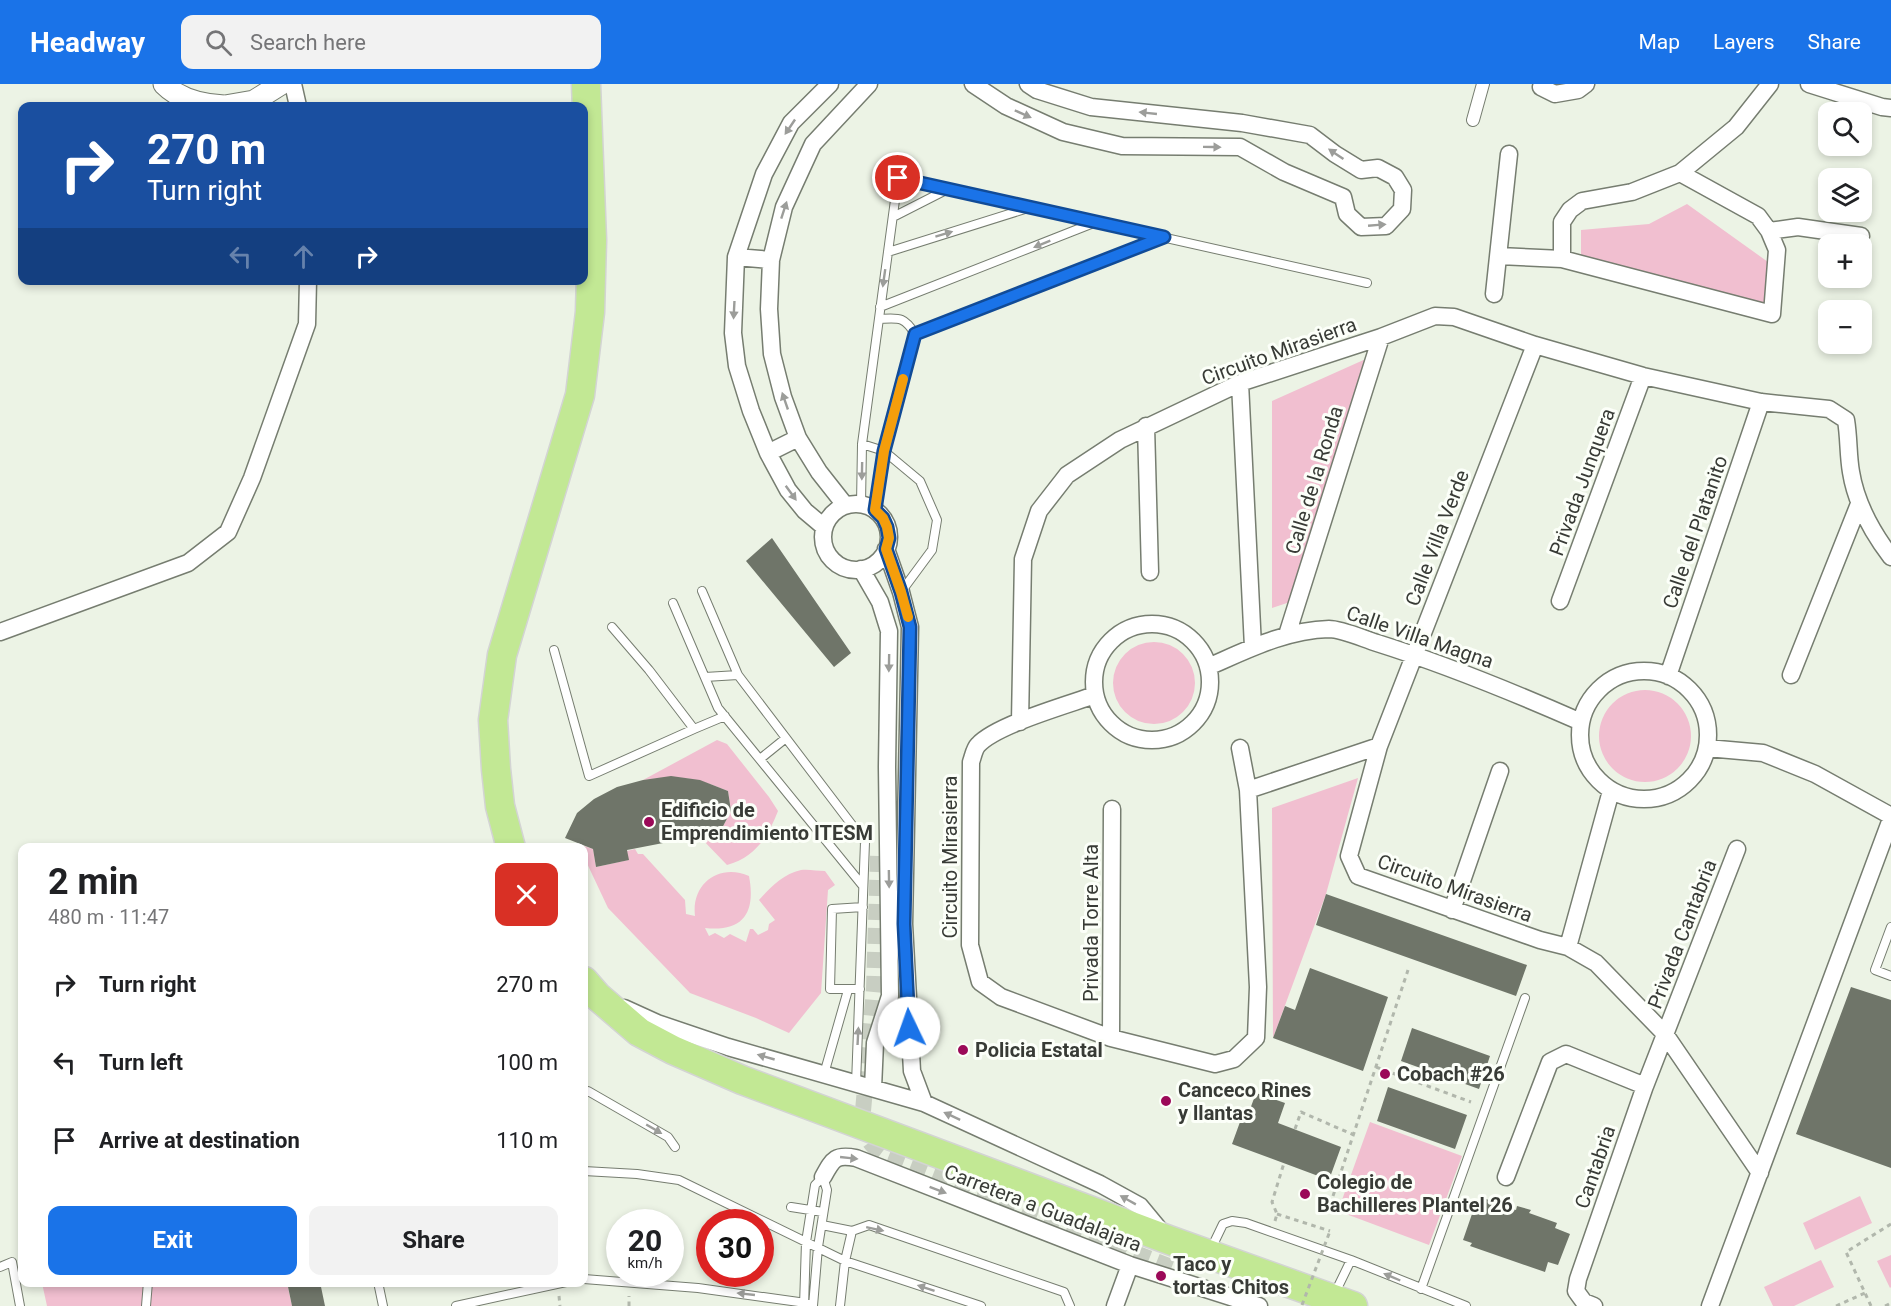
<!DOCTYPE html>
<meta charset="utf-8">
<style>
body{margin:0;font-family:Roboto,sans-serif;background:#f2f2f2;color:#202124;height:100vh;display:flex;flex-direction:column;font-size:22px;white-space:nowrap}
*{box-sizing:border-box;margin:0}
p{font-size:20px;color:#757577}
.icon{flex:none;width:33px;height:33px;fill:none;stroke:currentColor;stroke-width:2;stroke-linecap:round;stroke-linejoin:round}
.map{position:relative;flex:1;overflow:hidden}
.drawer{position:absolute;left:18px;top:759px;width:570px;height:444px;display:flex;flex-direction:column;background:#fff;border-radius:12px;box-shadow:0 3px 9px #0003}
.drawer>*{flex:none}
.top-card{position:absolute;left:18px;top:18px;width:570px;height:183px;border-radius:12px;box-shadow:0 3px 9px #0003;background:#1a4fa0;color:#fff;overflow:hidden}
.tools{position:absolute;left:1818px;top:18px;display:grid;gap:12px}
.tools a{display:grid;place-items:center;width:54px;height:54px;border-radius:12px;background:#fff;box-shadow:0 3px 9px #0003;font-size:30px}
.speed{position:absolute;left:606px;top:1125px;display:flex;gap:12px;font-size:30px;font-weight:700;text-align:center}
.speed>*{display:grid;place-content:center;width:78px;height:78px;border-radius:50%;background:#fff;box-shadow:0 3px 9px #0003;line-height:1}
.speed small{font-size:15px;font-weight:400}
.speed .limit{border:9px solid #d22;background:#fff;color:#111}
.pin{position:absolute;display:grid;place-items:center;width:51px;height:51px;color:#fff;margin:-26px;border:3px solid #fff;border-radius:50%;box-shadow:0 2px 6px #0007}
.me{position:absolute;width:66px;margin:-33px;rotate:357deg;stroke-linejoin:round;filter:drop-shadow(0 0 4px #0008)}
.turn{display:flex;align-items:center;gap:21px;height:126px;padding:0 30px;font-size:27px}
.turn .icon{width:78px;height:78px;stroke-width:2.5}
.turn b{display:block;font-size:42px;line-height:51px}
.lanes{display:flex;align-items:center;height:57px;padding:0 30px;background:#0003;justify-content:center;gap:30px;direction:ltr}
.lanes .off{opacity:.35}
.round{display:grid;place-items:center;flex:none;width:63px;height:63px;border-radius:12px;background:#f2f2f2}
.head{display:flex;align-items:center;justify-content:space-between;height:102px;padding:0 30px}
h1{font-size:36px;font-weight:700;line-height:45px}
.action{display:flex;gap:12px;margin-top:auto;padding:12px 30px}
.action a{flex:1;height:69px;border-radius:12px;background:#1a73e8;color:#fff;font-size:24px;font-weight:700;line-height:69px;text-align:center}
.action a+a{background:#f2f2f2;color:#202124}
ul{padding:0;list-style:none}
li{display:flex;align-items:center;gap:18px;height:78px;padding:0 30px}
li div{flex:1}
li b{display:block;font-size:22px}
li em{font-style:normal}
header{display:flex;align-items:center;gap:36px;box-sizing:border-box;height:84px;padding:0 30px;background:#1a73e8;color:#fff}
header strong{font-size:28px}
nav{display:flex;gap:33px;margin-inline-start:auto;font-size:21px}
.search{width:420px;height:54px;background:#f2f2f2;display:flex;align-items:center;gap:15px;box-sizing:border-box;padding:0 21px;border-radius:12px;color:#757577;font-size:22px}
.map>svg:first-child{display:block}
</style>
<header>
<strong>Headway</strong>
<div class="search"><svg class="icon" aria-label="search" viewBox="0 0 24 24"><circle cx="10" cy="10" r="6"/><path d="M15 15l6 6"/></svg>Search here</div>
<nav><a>Map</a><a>Layers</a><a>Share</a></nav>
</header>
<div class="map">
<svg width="1891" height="1222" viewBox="0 0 1891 1222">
<rect width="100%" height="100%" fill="#ecf3e5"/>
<!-- green -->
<path fill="#f1bfd0" d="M1687,120L1775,183L1768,226L1581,178V146L1649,140Z
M1368,274L1290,518L1272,524V317Z
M1113 599a41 41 0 1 1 82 0a41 41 0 1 1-82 0Z
M1599 652a46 46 0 1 1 92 0a46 46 0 1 1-92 0Z
M717,656L727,660L769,713L778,727C768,753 755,773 727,781L699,752L720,748L731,727L728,707C693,693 681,691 643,696Z
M1358,694L1326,810L1273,954L1272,724Z
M578,760L593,765L596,783L628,776L627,767L635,765L638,770H643L685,816L686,830L695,832C691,799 720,779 749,792C756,829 743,848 705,844L709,852L715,849L724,854L730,850L746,858L750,845H753L758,851L768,846L769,840L775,836L759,816C771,803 783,790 801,786C808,785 818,787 825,787L835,801L828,806L821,909L789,949L756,934L690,909L608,824L584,773V764L579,763Z
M1370,1038L1462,1072L1429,1161L1338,1127Z
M1860,1112L1872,1139L1815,1166L1803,1139Z
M1891,1171V1203L1890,1204L1877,1177Z
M1821,1176L1834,1203L1794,1222H1773L1764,1203Z
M42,1199H287L292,1222H47Z"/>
<!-- building -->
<path fill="#6f7569" d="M772,454L851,569L834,583L746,477Z
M671,692L700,696L728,707L731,727L720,748L627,766L629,776L596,783L593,765L565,754L577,729L594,715L617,703L643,696Z
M1326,810L1527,881L1516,912L1316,841Z
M1310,884L1388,913L1363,987L1273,954L1285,922L1295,926Z
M1851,903L1891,916V1084L1796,1050Z
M1412,944L1490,972L1479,1005L1401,977Z
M1388,1003L1467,1031L1455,1065L1377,1037Z
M1256,1009L1285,1019L1278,1039L1341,1063L1329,1096L1232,1060L1244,1027L1249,1028Z
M1486,1115L1516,1126L1517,1122L1531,1126L1529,1129L1557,1139L1555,1144L1570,1150L1558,1181L1548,1178L1545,1188L1470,1162L1472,1159L1463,1156L1472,1130L1469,1129L1473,1116L1485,1120Z
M287,1198H320L325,1222H292Z"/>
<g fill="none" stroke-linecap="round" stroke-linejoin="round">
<!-- minor-tunnel -->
<path stroke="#c8cec2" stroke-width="16" stroke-dasharray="16 8" stroke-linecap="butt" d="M878,772L874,905L863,1027C863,1051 867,1060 887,1073L1179,1186"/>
<defs>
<path id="service" d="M893,133L948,105
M888,168L1028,124
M880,223L1096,138
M915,250L1163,154
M862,360L884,367L920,397L937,436L932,466L901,508
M861,420L862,360L898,94L1367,199
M875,426L884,367L915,250C904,232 899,234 879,235
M702,507L738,591L865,758L856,1000
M673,519L718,624L863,802
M612,543L649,586L694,645L725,632
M554,566L589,692L694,645
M705,593L738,591
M760,675L786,654
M1891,843L1875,886L1891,892
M860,905H830L832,825L863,823
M824,990L848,906
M584,1009L588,1007L668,1053L675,1063
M584,1087L637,1090L679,1096L845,1177L981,1222
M791,1123L823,1128
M822,1141L852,1147
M1211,1165L1223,1140L1232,1137L1246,1139L1351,1176L1466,1222
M0,1183L12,1178L20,1222
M584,1195L698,1204L813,1220
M378,1198L383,1222
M1421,1205L1525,914
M1334,1211L1351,1176
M146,1222L148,1198
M456,1222L566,1198
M804,1222L806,1158L815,1101L823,1093
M813,1222L818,1163L827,1106L823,1093
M840,1222L845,1177L852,1147L869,1141L1064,1208L1070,1222"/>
<path id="pedestrian" d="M1473,36L1483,0"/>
<path id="minor" d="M293,0L298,22
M973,0L1006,22L1063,48L1122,62L1240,63L1284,88L1343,113L1347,130L1361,143L1386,142L1402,125L1403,106L1395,93L1378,84L1361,86L1335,70L1310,51L1242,39L1091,23L1037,6L1028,0
M1542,0L1541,3L1555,10L1578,6L1586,0
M1809,0L1882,23L1891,24
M1769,147L1798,143L1861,152
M1499,172L1562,175L1772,230L1777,166L1769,147L1758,132L1680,89
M736,173L771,176
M1562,175V138L1570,126L1582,117L1632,108L1680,89L1736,43L1770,0
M1494,210L1509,70
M1535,261L1379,662L1349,772L1358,792L1540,856L1568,863L1596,879L1665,950L1760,1089
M1240,299L1253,563
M1146,342L1150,488
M768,369L798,354
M823 453a33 33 0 1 1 66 0a33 33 0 1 1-66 0Z
M845,421L819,388L798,354L783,313L772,270L769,225L771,176L784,123L813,60L869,0
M824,443L805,427L788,406L768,369L751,327L737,282L733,249L736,173L764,90L791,39L830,0
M886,465L901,508L910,543L904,840L912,987L924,1019
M861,485L880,518L889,547L887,683L890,912L875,959L873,1004
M1560,517L1643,292
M1094 598a58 58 0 1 1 116 0a58 58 0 1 1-116 0Z
M0,548L188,479L228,448L252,394L307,240L308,196
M1287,551L1381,253
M1208,583C1247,566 1286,546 1329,545C1342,545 1364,555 1377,559C1447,581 1515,609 1581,638
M1580 651a64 64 0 1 1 128 0a64 64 0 1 1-128 0Z
M1791,591L1859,420
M1668,592L1761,318
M1095,611C1067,621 996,641 978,661C974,665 973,673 971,678L970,861L980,898L1001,913L1111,954L1215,980L1234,975L1256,954L1258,903L1248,706L1240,664
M1020,638L1023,475L1039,427L1067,391L1120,356L1240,299L1381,253L1435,232L1454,233L1535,261L1643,292L1761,318L1829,325L1846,336C1849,354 1848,371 1851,388C1856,419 1872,448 1891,473
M1707,664L1763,669L1815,690L1891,732
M1248,706L1379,662
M1452,826L1500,687
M1568,863L1611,707
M624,924L657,939L728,963L924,1019L1100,1100L1140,1122L1164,1151
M1111,954L1112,725
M823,1093C833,1075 835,1070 856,1074L1130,1181L1259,1222
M1506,1093L1550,978L1566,970L1645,1002
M1115,1222L1130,1181
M1594,1222L1584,1218L1576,1207L1578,1195L1645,1002L1737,765
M1710,1222L1891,735"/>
<path id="tertiary" d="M164,0C180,16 202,21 224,22
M225,22L254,17L281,0"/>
<path id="trunk" d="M511,764L500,722L496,685L493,636L502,571L580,311L590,228L592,156L586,0
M584,897L597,912L639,948L673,966L742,996L1169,1156L1353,1222"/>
</defs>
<!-- service casing -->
<use href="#service" stroke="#767d70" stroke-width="10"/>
<!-- pedestrian casing -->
<use href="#pedestrian" stroke="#767d70" stroke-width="14"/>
<!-- minor casing -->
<use href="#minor" stroke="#767d70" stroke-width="19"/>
<!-- tertiary casing -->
<use href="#tertiary" stroke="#767d70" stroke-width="23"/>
<!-- trunk casing -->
<use href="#trunk" stroke="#d3d4d3" stroke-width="31"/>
<!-- path -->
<path stroke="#b1b7ac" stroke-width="3" stroke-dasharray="4.5 4.5" stroke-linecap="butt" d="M1376,983L1471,1018
M1295,1045L1301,1028L1354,1051
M1333,1112L1408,886
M1277,1130L1330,1147
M1275,1137L1277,1130L1272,1118L1284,1079
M559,1212L560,1222
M629,1222V1212
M1836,1222L1865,1209
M1871,1222L1846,1168L1891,1140
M1885,1222L1891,1219"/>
<!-- service -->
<use href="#service" stroke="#fff" stroke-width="8"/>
<!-- pedestrian -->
<use href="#pedestrian" stroke="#fff" stroke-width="12"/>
<!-- minor -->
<use href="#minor" stroke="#fff" stroke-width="16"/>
<!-- tertiary -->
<use href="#tertiary" stroke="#fff" stroke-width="21"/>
<!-- trunk -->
<use href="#trunk" stroke="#c2e894" stroke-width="28"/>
<!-- path-bridge -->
<path stroke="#b1b7ac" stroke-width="3" stroke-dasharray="4.5 4.5" stroke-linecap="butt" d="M1302,1221L1330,1147"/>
</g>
<!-- one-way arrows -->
<defs><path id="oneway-solid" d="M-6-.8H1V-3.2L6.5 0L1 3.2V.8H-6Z" transform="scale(1.5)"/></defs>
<g fill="#9c9d9a">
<use href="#oneway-solid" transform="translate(1148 29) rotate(-174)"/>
<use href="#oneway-solid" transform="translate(1023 30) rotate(24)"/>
<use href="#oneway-solid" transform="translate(790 43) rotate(124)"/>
<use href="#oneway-solid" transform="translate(1212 63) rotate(1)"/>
<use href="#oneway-solid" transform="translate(1336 70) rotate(-146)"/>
<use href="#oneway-solid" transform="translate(784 126) rotate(-72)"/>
<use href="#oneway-solid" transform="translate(1377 141) rotate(-5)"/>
<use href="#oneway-solid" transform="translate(944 150) rotate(-17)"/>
<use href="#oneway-solid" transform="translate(1042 160) rotate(158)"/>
<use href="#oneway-solid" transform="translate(884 194) rotate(98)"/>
<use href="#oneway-solid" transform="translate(734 226) rotate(93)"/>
<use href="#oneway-solid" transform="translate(785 317) rotate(-109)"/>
<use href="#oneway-solid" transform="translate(862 387) rotate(91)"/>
<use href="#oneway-solid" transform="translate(791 409) rotate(54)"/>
<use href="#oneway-solid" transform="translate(889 579) rotate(91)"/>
<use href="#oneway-solid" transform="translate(889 795) rotate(89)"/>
<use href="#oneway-solid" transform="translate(858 952) rotate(-87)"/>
<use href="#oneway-solid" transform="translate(766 973) rotate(-164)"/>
<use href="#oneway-solid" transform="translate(952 1032) rotate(-155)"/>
<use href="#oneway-solid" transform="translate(654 1045) rotate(30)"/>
<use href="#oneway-solid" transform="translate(849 1074) rotate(6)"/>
<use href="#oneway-solid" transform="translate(938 1106) rotate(21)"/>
<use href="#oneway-solid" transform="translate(1128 1116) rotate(-151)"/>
<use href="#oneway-solid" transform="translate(875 1145) rotate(12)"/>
<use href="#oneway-solid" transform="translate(1392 1193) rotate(-157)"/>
<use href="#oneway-solid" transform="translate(926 1204) rotate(-162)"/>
<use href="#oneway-solid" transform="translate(746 1210) rotate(-174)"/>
</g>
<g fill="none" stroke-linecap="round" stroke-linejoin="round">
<defs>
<path id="route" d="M898,94L1164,153L915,250L884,367L875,426L883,434L887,443L889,454L886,465L901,508L910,543L904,840L909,944"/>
</defs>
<!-- route casing -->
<use href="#route" stroke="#114b97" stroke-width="15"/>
<!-- route -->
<use href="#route" stroke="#1a73e8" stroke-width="10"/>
<!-- slow -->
<path stroke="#f59e0b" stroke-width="10" d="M903,295L884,367L875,426L883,434L887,443L889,454L886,465L901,508L908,533"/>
</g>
<!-- markers -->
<g fill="#9b0958" stroke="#fcfff9" stroke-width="2">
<circle cx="649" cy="738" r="6"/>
<circle cx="963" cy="966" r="6"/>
<circle cx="1385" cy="990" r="6"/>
<circle cx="1166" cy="1017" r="6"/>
<circle cx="1305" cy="1110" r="6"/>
<circle cx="1161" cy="1192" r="6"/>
</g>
<g text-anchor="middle" stroke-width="6" stroke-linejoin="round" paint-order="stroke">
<!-- street labels -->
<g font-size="20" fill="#383b36" stroke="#fcfff9">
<text transform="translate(1279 267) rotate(-20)" y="7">Circuito Mirasierra</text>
<text transform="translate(1314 396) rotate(-73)" y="7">Calle de la Ronda</text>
<text transform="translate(1582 398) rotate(-70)" y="7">Privada Junquera</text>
<text transform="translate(1695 448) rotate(-71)" y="7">Calle del Platanito</text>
<text transform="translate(1437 454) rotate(-69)" y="7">Calle Villa Verde</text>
<text transform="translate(1420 553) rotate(19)" y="7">Calle Villa Magna</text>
<text transform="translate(950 773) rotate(-90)" y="7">Circuito Mirasierra</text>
<text transform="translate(1455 804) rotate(20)" y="7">Circuito Mirasierra</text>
<text transform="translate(1091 839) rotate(-90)" y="7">Privada Torre Alta</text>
<text transform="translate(1682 850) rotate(-69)" y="7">Privada Cantabria</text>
<text transform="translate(1595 1083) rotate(-71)" y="7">Cantabria</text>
<text transform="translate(1043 1124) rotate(21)" y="7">Carretera a Guadalajara</text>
</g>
<!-- poi labels -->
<g font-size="20" font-weight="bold" fill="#383b36" stroke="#fcfff9" text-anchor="start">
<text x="661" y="733">Edificio de<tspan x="661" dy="23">Emprendimiento ITESM</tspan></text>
<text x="975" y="973">Policia Estatal</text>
<text x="1397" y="997">Cobach #26</text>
<text x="1178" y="1013">Canceco Rines<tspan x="1178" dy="23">y llantas</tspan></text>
<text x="1317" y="1105">Colegio de<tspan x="1317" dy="23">Bachilleres Plantel 26</tspan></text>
<text x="1173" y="1187">Taco y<tspan x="1173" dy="23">tortas Chitos</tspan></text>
</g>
</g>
</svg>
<div class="tools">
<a><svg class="icon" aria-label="search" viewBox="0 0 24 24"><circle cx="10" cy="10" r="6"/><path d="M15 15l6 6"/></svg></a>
<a><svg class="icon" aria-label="layers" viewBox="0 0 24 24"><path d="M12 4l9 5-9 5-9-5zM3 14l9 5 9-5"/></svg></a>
<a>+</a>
<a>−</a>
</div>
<div class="speed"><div>20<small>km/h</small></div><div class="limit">30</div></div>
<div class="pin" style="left:898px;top:94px;background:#d93025"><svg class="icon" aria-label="arrive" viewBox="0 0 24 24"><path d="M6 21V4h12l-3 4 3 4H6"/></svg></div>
<svg class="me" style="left:909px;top:944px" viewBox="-20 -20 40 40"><circle r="19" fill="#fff"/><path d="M0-13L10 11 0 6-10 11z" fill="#1a73e8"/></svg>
<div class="top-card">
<div class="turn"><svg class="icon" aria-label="right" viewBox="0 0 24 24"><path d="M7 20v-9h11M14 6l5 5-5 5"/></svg><div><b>270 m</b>Turn right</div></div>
<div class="lanes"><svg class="icon off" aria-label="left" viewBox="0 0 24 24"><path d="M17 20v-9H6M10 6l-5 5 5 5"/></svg><svg class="icon off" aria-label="ahead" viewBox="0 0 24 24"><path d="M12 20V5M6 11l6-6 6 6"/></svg><svg class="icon" aria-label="right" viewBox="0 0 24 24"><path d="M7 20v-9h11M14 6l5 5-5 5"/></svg></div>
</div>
<section class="drawer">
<div class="head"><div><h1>2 min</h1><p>480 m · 11:47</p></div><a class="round" style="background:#d93025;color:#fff"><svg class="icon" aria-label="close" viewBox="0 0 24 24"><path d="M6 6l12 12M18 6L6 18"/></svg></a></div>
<ul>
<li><svg class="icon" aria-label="right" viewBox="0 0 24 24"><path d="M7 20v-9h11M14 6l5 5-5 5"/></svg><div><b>Turn right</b></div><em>270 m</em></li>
<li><svg class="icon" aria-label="left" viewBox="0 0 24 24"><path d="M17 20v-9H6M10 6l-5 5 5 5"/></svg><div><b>Turn left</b></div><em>100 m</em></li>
<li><svg class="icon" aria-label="arrive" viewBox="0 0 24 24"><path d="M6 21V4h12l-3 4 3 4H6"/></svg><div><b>Arrive at destination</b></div><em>110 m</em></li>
</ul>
<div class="action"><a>Exit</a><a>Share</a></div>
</section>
</div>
